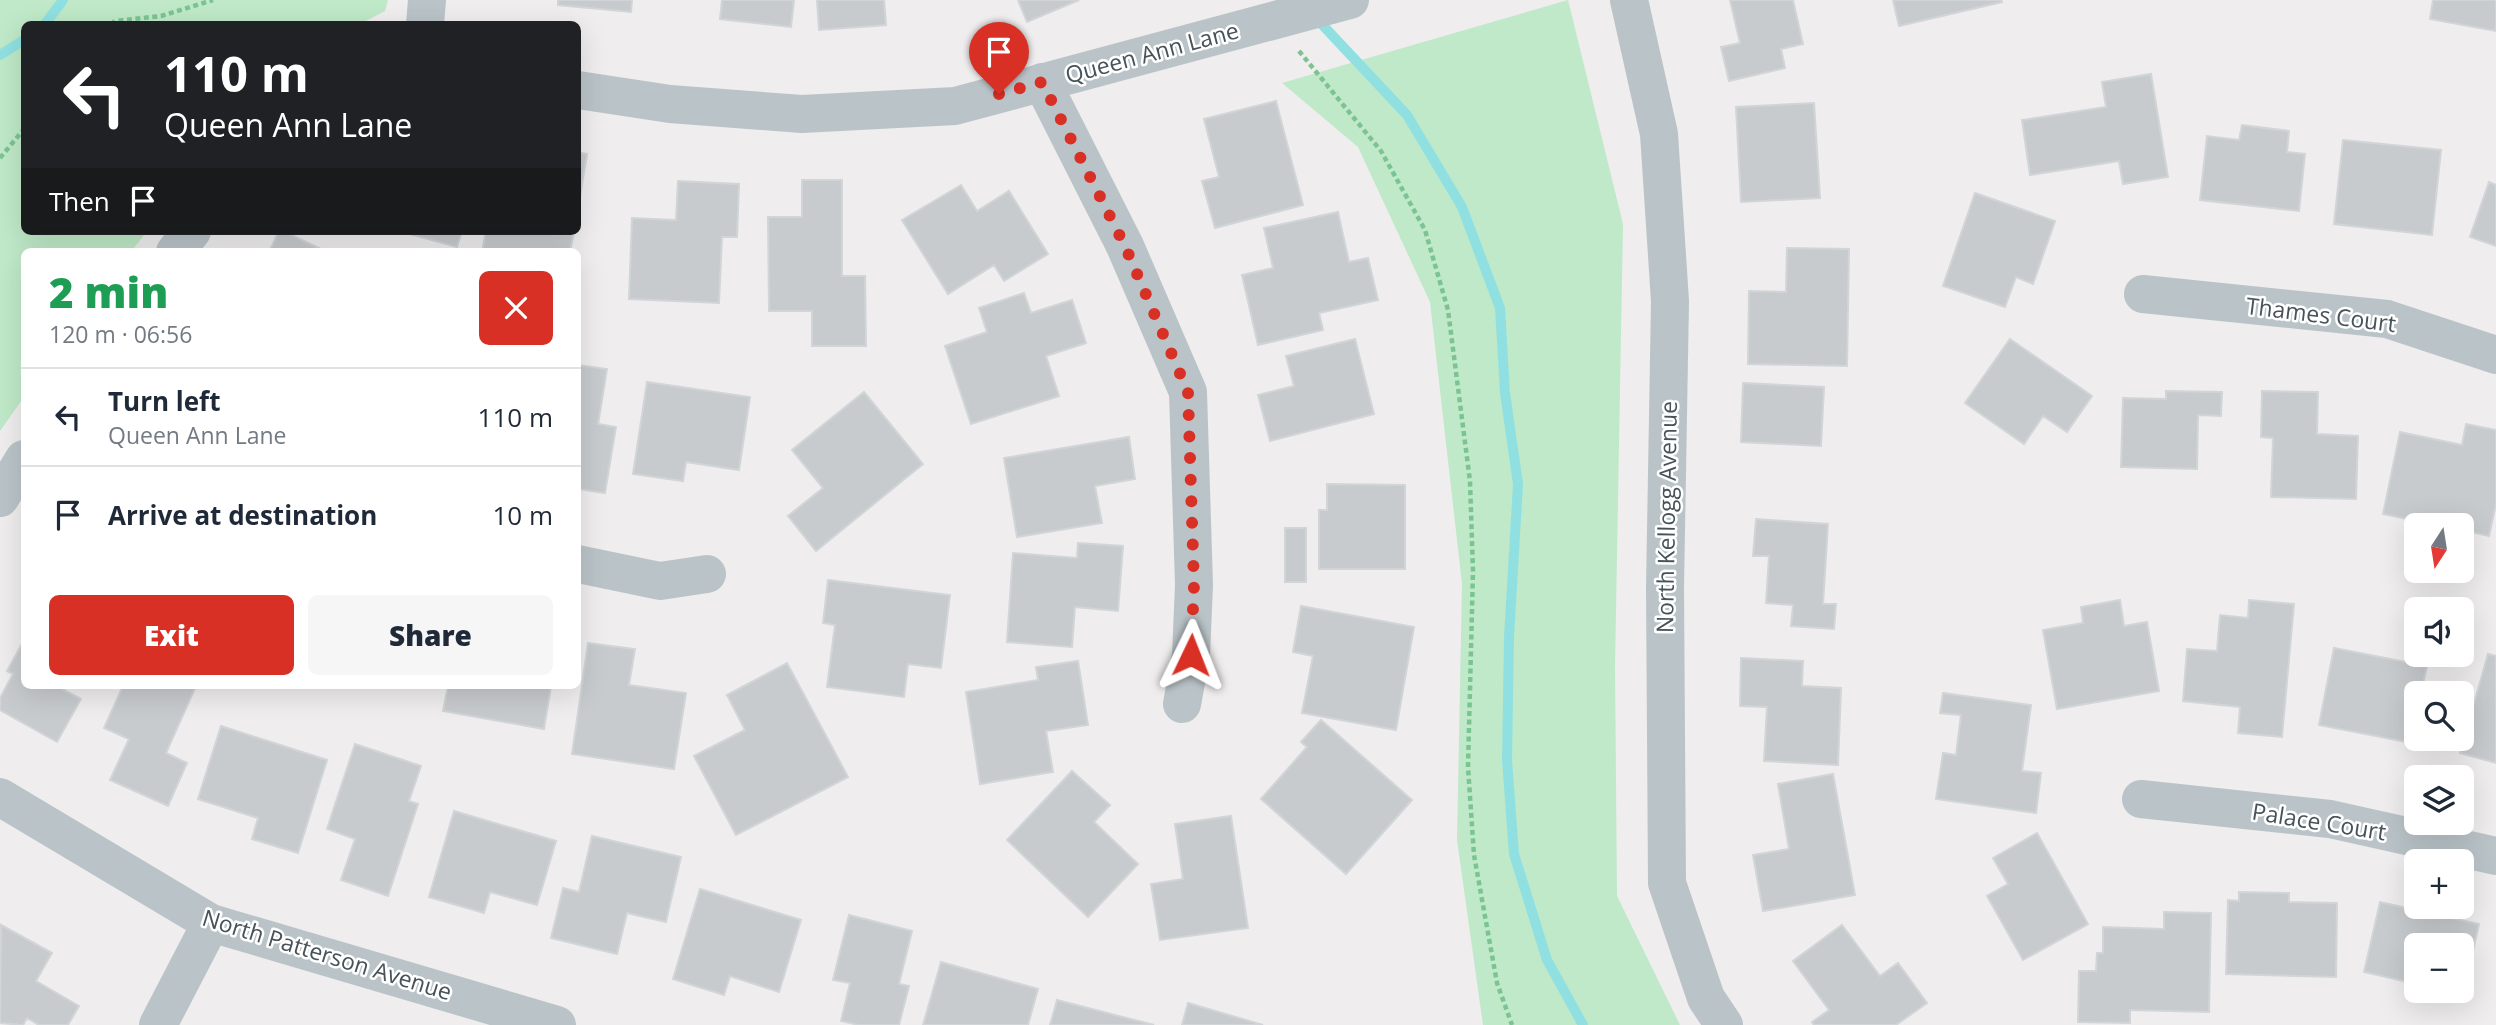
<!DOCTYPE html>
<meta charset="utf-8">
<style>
body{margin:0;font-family:"Open Sans",sans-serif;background:#f6f6f7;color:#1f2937;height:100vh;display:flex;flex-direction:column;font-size:26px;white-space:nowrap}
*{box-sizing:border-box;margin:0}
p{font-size:23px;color:#747a83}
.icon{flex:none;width:38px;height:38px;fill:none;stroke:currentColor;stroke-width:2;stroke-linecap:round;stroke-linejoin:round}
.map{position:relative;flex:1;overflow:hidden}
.drawer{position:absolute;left:21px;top:248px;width:560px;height:441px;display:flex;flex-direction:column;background:#fff;border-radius:10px;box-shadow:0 7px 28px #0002}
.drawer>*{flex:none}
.top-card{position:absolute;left:21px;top:21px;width:560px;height:214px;border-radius:10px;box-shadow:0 7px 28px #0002;background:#202124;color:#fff;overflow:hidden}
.needle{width:46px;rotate:192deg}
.buttons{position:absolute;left:2404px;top:513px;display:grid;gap:14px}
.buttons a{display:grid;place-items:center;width:70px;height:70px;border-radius:10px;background:#fff;box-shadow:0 7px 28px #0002;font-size:35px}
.pin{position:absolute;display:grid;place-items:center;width:60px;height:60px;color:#fff;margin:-72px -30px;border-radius:50% 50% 50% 0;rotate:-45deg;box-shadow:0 0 7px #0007}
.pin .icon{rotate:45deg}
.me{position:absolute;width:77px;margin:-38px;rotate:2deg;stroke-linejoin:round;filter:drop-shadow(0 0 5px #0008)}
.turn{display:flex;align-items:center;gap:24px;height:147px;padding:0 28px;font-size:32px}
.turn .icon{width:91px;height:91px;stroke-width:2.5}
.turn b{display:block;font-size:49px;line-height:60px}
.then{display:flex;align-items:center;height:66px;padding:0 28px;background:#0003;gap:14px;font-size:26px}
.round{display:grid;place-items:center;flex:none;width:74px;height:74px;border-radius:10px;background:#f6f6f7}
.head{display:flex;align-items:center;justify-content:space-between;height:119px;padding:0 28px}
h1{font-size:42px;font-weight:800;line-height:52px;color:#1e9e55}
.button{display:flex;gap:14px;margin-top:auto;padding:14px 28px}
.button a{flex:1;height:80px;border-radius:10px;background:#d93025;color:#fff;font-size:28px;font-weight:800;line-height:80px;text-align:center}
.button a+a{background:#f6f6f7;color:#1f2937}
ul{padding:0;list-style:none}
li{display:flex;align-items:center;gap:21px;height:98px;padding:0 28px;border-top:2px solid #e0e1e3}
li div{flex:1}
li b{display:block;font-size:26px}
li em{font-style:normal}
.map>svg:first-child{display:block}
</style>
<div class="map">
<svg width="2496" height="1025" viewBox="0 0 2496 1025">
<rect width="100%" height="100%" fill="#efeded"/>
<!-- green -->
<path fill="#bfe9c8" d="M0,0H388L385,11L360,24H24V231H147L131,252H24V397L0,431Z
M1568,0L1623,224L1615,666L1617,896L1680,1025H1483L1457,840L1462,584L1430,302L1358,147L1282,83Z"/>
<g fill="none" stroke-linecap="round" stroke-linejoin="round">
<!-- stream -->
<path stroke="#90e0e2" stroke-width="10" d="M1315,17L1407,115L1462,207L1500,308L1505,393L1518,484L1509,637L1507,760L1514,854L1547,960L1583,1025
M45,24L63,0
M0,55L24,40"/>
</g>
<!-- building -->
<path fill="#c7cbce" stroke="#d1d5d8" stroke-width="2" d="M558,0H632L631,12L558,5Z
M722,0H794L791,27L720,19Z
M817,0H884L886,25L819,30Z
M1018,0H1079L1027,22Z
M1730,0H1793L1803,44L1781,49L1785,68L1729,81L1721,47L1740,43Z
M1893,0H2001L2002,2L1899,26Z
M2433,0H2496V31L2430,19Z
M2151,74L2168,177L2123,184L2119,161L2030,175L2022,120L2106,107L2102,82Z
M1276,101L1303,205L1215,228L1202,181L1219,177L1204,119Z
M1814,103L1820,198L1741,202L1736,107Z
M2242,125L2289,131L2287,152L2305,154L2299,211L2200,200L2207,136L2239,140Z
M2343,140L2441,150L2432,235L2334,224Z
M578,152L587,154L578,209Z
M802,180H842V276H865L866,346H812V311H769L768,217H802Z
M678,181L739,184L737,237H722L719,303L629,299L632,218L676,220Z
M2489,182L2496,185V246L2470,237Z
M961,185L977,211L1009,191L1048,254L1004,281L994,265L948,294L902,220Z
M1975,193L2055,221L2033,284L2016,277L2005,307L1943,286Z
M1338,212L1349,262L1368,258L1378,300L1319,313L1323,330L1258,345L1242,275L1273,268L1264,228Z
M279,231H283L327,252H269Z
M399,231H462L457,247Z
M486,231H574L570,252H482Z
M1787,248L1849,249L1847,366L1748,364L1749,291L1786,292Z
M1024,293L1031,313L1072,300L1086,343L1046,356L1059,396L971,424L945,346L987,332L979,308Z
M1355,339L1374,414L1270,441L1258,395L1294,386L1286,356Z
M2010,339L2092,396L2067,432L2043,416L2024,444L1965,403Z
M578,365L607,369L598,424L616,427L605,493L578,489Z
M647,382L750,397L739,470L686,462L683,481L633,474Z
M1743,383L1824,387L1821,446L1741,442Z
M2166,391L2222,392L2221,416L2198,415L2197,469L2121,467L2123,398L2166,399Z
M2262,391L2318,392L2317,434L2358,436L2356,499L2271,497L2273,438L2261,437Z
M864,392L923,464L816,551L788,516L823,488L792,450Z
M2466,424L2496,430V504L2489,536L2462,530V525H2436L2383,514L2400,432L2462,445Z
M1129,437L1135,479L1095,486L1102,523L1017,537L1004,458Z
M1327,484L1405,485V569H1319V510H1327Z
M1756,519L1828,524L1823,604H1836L1834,629L1791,626L1793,605L1766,603L1769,556H1753Z
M1285,528H1306V582H1285Z
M1078,543L1123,546L1118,611L1075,607L1072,647L1007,642L1013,553L1077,558Z
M828,580L950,595L941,668L908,664L904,697L827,687L835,625L823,623Z
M2120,600L2124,626L2147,622L2159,691L2057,709L2043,630L2083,623L2081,607Z
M2249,600L2294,604L2282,737L2238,733L2240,707L2183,701L2187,649L2217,651L2220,615L2248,618Z
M1301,606L1414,627L1396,730L1302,713L1313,656L1293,652Z
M24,640V686H64L62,689L81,699L57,742L0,710V698L13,674L7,671Z
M588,643L635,649L629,685L686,693L674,769L572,754Z
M2334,648L2427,666L2421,693H2417L2412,743L2319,725Z
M2488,654L2496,656V763L2460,753Z
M1741,658L1803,661L1802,686L1841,688L1838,765L1764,761L1767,707L1740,706Z
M1078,661L1088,725L1046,731L1053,772L980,784L966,692L1038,680L1036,667Z
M787,663L848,777L736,835L694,756L745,730L727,695Z
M123,686H196L166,753L187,763L168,806L110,780L129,739L104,728Z
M448,686H551L544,729L443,711Z
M1943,693L2031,705L2022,771L2041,773L2036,813L1936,799L1943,753L1956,755L1961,715L1940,713Z
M1321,720L1412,800L1346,874L1261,799L1307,747L1301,742Z
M221,726L327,760L298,853L252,839L258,818L198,799Z
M355,744L421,766L409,801L418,804L388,896L341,880L355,839L327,829Z
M1072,771L1110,805L1094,822L1138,864L1088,917L1007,840Z
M1833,774L1855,895L1763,911L1753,855L1789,849L1778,784Z
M454,811L556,841L537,905L490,892L484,913L429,897Z
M1231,816L1248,928L1160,940L1151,884L1183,879L1175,824Z
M2037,833L2088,924L2023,960L1987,896L2008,884L1993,858Z
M592,836L681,857L666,922L627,913L617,954L551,938L563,888L579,892Z
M700,889L801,920L779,992L730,976L724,995L673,979Z
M2239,892L2289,893V902L2337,903L2336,977L2226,974L2228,900L2239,901Z
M2380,902L2479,924L2463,995L2443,990H2462V945H2417V984L2364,972Z
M2164,912L2211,913L2209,1012L2130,1010V1023L2078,1022L2079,971H2096L2097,953H2103V927L2164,929Z
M849,915L912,931L899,984L909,986L899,1025H859L841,1021L850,983L833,980Z
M1,925L52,953L36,981L79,1006L68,1025H39L27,1018L23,1025L0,1023Z
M1842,925L1880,976L1898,963L1927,1003L1896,1025H1814L1812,1022L1829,1010L1793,961Z
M941,962L1038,989L1028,1025H923Z
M1057,1000L1154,1025H1050Z
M1188,1003L1263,1025H1182Z"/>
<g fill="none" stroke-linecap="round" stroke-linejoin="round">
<!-- path -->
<path stroke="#7bc492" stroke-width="4.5" stroke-dasharray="5 3.5" stroke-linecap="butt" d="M111,24L115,21L161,16L213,0
M1299,51L1381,151L1425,230L1448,310L1470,481L1473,571L1468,767L1474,855L1497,983L1512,1025
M0,158L24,129"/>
<!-- minor -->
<path stroke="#bac4c8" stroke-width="38" d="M1629,0L1659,134L1670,301L1665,588L1667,883L1706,998L1724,1025
M425,24L427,0
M1042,82L1125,246L1188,392L1194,585L1191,655L1182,704
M578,90L670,104L802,114L955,106L1350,0
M175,252L192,231
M2143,294L2387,319L2496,355
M0,498L24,459
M578,564L660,581L707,574
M0,797L211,923L557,1025
M2141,799L2330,819L2496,856
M158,1025L211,923"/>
</g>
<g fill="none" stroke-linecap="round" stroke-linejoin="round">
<!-- route -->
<path stroke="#d93025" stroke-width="12" stroke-dasharray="0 21.6" d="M999,94L1042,82L1125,246L1188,392L1194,585L1191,655"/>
</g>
<g text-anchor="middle" stroke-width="5" stroke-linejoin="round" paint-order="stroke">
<!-- street labels -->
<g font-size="23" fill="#475358" stroke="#fff">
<text transform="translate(1152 53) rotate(-15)" y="8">Queen Ann Lane</text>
<text transform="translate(2321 315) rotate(7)" y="8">Thames Court</text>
<text transform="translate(1667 517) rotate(-89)" y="8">North Kellogg Avenue</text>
<text transform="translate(2319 822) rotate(9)" y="8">Palace Court</text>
<text transform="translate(327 955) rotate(17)" y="8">North Patterson Avenue</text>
</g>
</g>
</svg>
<div class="buttons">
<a><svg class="needle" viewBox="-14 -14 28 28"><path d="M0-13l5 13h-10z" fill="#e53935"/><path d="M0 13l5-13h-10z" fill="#747a83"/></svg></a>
<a><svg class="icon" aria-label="sound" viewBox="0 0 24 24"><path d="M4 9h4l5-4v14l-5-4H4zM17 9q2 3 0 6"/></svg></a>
<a><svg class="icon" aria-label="search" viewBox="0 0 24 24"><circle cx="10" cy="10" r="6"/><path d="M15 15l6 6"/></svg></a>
<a><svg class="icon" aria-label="layers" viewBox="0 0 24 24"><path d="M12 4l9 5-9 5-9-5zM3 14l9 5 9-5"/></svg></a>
<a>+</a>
<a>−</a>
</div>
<div class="pin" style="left:999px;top:94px;background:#d93025"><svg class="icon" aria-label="arrive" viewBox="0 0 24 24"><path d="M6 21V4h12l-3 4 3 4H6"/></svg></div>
<svg class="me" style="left:1191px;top:655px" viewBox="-20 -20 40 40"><path d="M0-17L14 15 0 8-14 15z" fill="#d93025" stroke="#fff" stroke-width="4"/></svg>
<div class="top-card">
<div class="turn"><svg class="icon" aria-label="left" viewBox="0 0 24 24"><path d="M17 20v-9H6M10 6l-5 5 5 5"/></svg><div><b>110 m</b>Queen Ann Lane</div></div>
<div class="then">Then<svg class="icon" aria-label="arrive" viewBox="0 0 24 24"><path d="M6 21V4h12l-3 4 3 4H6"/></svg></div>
</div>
<section class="drawer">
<div class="head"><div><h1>2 min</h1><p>120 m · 06:56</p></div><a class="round" style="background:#d93025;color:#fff"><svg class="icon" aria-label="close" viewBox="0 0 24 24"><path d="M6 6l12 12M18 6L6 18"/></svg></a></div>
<ul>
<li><svg class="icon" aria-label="left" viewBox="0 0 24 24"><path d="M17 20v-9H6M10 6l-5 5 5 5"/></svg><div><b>Turn left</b><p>Queen Ann Lane</p></div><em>110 m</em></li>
<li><svg class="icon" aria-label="arrive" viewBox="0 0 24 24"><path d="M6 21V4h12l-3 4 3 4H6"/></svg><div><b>Arrive at destination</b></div><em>10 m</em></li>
</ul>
<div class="button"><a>Exit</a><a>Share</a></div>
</section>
</div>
